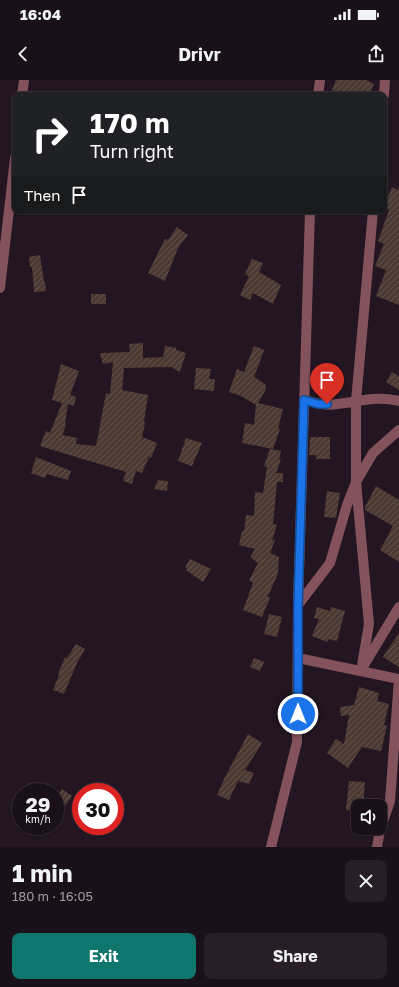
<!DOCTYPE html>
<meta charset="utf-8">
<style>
body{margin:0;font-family:"Golos Text",sans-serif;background:#271e27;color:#f1f3f6;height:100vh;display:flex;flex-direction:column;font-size:15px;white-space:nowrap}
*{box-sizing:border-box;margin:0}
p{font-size:13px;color:#9f9da2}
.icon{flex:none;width:22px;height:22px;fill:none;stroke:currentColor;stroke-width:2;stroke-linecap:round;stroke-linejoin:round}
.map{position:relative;height:767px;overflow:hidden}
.details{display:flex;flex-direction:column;background:#1a101a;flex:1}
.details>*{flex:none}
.guide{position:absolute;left:12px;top:12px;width:375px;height:122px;border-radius:8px;box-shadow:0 1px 3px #0004,0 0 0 1px #383039;background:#202124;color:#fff;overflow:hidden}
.fabs{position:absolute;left:351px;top:719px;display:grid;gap:8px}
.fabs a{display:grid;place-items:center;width:36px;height:36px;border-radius:8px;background:#1a101a;box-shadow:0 1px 3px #0004,0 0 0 1px #383039;font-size:20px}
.speed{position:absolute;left:12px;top:703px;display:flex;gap:8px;font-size:20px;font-weight:700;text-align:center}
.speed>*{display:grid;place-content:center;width:52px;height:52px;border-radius:50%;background:#1a101a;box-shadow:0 1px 3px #0004,0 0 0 1px #383039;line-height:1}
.speed small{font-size:10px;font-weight:400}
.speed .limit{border:6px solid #d22;background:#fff;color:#111}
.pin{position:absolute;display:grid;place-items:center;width:34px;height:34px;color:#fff;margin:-41px -17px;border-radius:50% 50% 50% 0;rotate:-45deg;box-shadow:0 0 4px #0007}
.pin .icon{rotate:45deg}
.me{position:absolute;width:44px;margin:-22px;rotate:0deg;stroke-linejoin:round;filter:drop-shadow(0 0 3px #0008)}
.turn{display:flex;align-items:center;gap:14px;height:84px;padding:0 12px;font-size:18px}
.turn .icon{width:52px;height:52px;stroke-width:2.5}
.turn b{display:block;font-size:28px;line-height:34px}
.then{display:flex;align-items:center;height:38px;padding:0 12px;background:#0003;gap:8px;font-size:15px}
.round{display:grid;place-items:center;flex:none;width:42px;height:42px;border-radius:8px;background:#271e27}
.headline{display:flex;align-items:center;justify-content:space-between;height:68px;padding:0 12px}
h1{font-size:24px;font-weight:700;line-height:30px}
.action{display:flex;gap:8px;margin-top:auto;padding:8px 12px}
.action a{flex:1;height:46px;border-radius:8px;background:#0f766e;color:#fff;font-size:16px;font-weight:700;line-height:46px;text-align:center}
.action a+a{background:#271e27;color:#f1f3f6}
.status{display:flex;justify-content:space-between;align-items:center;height:28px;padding:0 20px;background:#1a101a;direction:ltr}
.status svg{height:11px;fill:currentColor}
header{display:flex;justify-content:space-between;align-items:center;height:52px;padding:0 12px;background:#1a101a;font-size:18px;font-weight:700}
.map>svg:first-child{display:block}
</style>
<div class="status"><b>16:04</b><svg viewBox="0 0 49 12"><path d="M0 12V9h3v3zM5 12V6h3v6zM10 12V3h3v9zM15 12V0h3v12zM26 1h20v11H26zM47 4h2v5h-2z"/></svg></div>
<header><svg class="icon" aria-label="back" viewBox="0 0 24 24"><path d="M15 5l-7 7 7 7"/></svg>Drivr<svg class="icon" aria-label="share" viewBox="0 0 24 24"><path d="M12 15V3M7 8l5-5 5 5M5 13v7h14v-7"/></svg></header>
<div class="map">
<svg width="399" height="767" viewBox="0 0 399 767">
<defs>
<pattern id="building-hatch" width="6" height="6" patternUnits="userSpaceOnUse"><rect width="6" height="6" fill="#4b3932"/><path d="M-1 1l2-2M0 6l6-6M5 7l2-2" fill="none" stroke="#655550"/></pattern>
</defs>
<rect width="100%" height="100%" fill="#231622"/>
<!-- building -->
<path fill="url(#building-hatch)" d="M336,0H366L374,4L369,15H343L332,10Z
M392,107L397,110L399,107V225L376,216L386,190L375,186L384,164L378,161L389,130L384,127Z
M177,147L188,155L178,168L165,201L148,193L165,159L168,160Z
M40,175L44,202H45L46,211L34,212L32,187H30L29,177Z
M252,179L263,183L259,192L281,205L273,224L253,213L250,220L240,215L249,196L245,194Z
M91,214H106V224H91Z
M143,263V278L163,277L165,266L176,268V270L186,273L180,292L171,287L124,288L122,310L148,315L144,342L145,343L142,357L157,363L151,378L149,377L142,393L136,391L132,404L123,401L126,392L40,366L46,351L50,353L62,323L52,320L61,284L79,291L70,315L76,317L74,326L68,324L65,344L66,345L62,355L77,358L76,364L96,366L106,313L110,314L113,282L103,284L100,273L130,272L129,264Z
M254,266L264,270L254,297L266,305V309L258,323L283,329L278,348L280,349L273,369L242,363L245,343L254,345L256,325L241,316L229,312L237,289L244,292Z
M196,288L211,289L209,299H215L214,311L194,309Z
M392,292L399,296V310L386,302Z
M310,357H330V379H316V375H309Z
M186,358L202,363L192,386L178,381Z
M270,369L281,371L279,380H281L276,393H283V402H277L273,444L277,445L272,460H275L270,473L279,477L278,493L270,512L267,516L270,518L262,537L243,530L253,503L249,500L258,483L250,477L255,469L239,465L242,451H244L246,435L254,436L255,412L263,413L267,387L264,386Z
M36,377L71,391L68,400L47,394L45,398L31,393Z
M158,400L168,401L167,411L154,409Z
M376,406L399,420V482L380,470L393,446L365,430V427Z
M327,411L340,413L336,438L324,437Z
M190,479L211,489L203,502L186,490L187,488L185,487Z
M317,527L330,531L331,527L345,531L337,561L328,559L327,562L312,556L319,539L314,538Z
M269,534L282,537L277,557L264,554Z
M399,553V587L383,577Z
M76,564L85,569L77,583L64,614L53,610L59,595L58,594L65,577L67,578Z
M254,578L264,582L260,591L250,587Z
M359,607L379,613L377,621L389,624L384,645L387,646L381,671L362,667L348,688L327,673L336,659L344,664L349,635L341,636L340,627L354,625Z
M248,654L262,663L245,690L254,693L249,704L238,701L229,720L217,715L225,697Z
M349,701L365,702L363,726H358V731L346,730Z
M62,709L72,716L65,726L55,719Z"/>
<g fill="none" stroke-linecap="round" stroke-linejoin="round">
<!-- minor -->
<path stroke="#83525a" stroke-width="10" d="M22,15L24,0
M318,15L320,0
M384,15L385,0
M0,208L15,78
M304,320C315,323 326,326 337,324C360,322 375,315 399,321
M298,525L330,483L347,425L356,402L373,373L399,350
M298,578L399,599
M364,585L399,527
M361,591L369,544L356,402V321L373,131
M271,767L297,662L298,525L310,131
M377,767L380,750L390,721L399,599"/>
</g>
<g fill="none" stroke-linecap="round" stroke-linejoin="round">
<defs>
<path id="route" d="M298,634V525L304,320L318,324H327"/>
</defs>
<!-- route casing -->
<use href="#route" stroke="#114b97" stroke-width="10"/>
<!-- route -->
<use href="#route" stroke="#1a73e8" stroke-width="7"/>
</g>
</svg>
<div class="fabs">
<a><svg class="icon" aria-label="sound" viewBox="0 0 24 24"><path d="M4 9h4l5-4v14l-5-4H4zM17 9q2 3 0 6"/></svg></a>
</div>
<div class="speed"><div>29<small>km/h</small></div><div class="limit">30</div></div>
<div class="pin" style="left:327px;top:324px;background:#d93025"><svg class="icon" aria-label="arrive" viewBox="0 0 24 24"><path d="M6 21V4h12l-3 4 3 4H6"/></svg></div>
<svg class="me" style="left:298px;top:634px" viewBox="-20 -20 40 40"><circle r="17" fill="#1a73e8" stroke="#fff" stroke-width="3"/><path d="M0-11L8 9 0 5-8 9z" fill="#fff"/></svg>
<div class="guide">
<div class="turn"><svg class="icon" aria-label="right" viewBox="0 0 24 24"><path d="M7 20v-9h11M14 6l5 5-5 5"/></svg><div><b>170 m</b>Turn right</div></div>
<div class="then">Then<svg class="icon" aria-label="arrive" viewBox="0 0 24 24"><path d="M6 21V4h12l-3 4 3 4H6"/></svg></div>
</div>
</div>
<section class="details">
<div class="headline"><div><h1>1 min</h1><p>180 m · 16:05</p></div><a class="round"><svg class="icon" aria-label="close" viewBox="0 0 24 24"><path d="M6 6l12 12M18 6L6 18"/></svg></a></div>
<div class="action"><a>Exit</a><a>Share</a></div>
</section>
